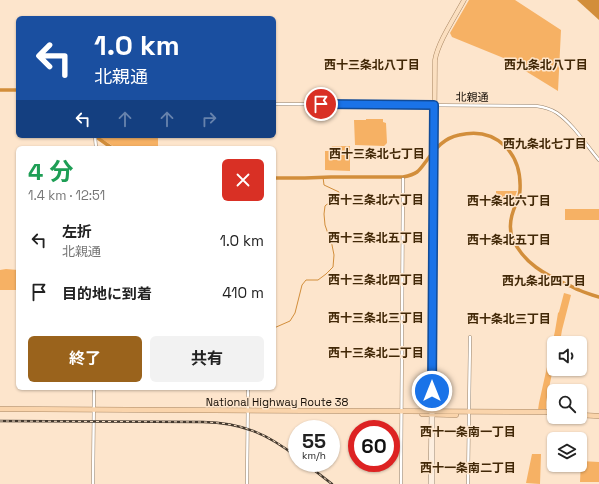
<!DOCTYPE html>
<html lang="ja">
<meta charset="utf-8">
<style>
body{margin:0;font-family:"Space Grotesk","Noto Sans JP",sans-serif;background:#f2f2f2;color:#222;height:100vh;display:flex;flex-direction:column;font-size:15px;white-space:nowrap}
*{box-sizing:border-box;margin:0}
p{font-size:13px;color:#767676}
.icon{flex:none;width:22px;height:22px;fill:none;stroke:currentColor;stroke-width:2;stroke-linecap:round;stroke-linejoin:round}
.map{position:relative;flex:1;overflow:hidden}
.panel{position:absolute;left:16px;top:146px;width:260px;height:244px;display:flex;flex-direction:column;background:#fff;border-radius:6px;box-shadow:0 1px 3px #0004}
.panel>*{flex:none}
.top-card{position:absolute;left:16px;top:16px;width:260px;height:122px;border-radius:6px;box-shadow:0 1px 3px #0004;background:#1a4fa0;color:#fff;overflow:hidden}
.buttons{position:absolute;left:547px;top:336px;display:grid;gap:8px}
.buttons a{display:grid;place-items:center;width:40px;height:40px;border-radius:6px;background:#fff;box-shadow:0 1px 3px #0004;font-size:20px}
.speed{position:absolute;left:288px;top:420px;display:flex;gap:8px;font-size:20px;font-weight:700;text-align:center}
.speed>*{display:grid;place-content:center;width:52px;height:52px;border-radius:50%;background:#fff;box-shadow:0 1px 3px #0004;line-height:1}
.speed small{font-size:10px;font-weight:400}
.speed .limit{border:6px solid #d22;background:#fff;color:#111}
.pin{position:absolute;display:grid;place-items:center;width:34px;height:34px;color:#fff;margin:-17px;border:2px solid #fff;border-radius:50%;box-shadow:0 1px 4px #0007}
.me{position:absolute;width:44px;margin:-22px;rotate:0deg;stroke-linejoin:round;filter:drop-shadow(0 0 3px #0008)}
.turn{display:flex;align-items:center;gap:14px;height:84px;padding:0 12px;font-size:18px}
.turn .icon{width:52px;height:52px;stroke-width:2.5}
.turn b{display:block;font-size:28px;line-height:34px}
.lanes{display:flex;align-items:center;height:38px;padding:0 12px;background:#0003;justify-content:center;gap:20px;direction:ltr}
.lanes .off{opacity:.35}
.round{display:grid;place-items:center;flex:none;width:42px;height:42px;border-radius:6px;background:#f2f2f2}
.head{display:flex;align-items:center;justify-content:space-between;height:68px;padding:0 12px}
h1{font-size:24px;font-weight:700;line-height:30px;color:#1e9e55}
.cta{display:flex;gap:8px;margin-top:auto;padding:8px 12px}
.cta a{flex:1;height:46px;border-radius:6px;background:#9a631c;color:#fff;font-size:16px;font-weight:700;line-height:46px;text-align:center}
.cta a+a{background:#f2f2f2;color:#222}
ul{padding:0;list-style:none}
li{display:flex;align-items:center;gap:12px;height:52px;padding:0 12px}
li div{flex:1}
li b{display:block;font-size:15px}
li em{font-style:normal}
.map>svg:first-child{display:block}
</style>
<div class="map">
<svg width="599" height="484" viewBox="0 0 599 484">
<rect width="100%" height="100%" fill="#fde5cc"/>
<!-- green -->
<path fill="#f6b164" d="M469,0H515L561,30L558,91L506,59L452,37L450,33Z
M366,119H383V122L386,123L387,143L384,146L355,145L354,120H366Z
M99,136H158V148H116L99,137Z
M332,146H350V171L325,170V151H330L331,149Z
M496,191H517L513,202H496Z
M565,209H599V220H565Z
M6,269L18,270V290H0V270Z
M564,293L571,295L562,330L561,336L568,337V341H560L559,343H554V364L546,402V410H538L539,403L555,331L558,313L559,312Z
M532,454H541L540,484L526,483Z
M581,461L599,462V482H580Z"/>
<!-- water -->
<path fill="#d28e3b" d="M577,0H599V20Z"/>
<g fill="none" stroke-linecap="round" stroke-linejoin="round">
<!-- stream -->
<path stroke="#d28e3b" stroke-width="1" d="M274,328L290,321L295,313L302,285L306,280H318L326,274L333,267L334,255L332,245L325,225L324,214L325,206L326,205L339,197V192L324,185L323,177"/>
<!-- river -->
<path stroke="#d28e3b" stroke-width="3.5" d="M0,90H18
M95,136L112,148
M274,178H305L331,177H403C408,176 413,175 417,172C421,169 424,164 427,160C436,148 444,138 459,135C496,126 522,153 520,190C520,195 518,199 516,204C511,215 508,228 513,239C523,263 546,275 568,285C572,286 575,289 579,290C585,293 592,295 599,297"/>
<defs>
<path id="tertiary" d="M274,104L536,106C544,107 551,109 557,113C574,125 586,145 599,160
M95,136L96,148
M93,484L94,388
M247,484L248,388
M401,484L403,179
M468,484L470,337"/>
<path id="secondary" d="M430,484L431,413
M433,484V413"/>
<path id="primary" d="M432,411L435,60C438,42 455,17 464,0"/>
<path id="trunk" d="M0,409L554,412
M422,414L456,415
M580,415L599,416"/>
</defs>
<!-- tertiary casing -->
<use href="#tertiary" stroke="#96816a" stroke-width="3.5"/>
<!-- secondary casing -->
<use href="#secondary" stroke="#96816a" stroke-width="4"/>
<!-- primary casing -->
<use href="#primary" stroke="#aa8864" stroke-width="5"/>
<!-- trunk casing -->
<use href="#trunk" stroke="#aa8864" stroke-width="5.5"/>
<!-- tertiary -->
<use href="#tertiary" stroke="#fff" stroke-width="2.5"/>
<!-- secondary -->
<use href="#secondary" stroke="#fdefe0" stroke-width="3"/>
<!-- primary -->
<use href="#primary" stroke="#fbdfc0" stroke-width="4"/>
<!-- trunk -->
<use href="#trunk" stroke="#fad4ab" stroke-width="4.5"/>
<defs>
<path id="rail" d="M0,421L203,422C242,423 266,433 297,457
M305,463L332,484"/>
</defs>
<!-- rail casing -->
<use href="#rail" stroke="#43382d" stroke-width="2.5"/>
<!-- rail -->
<use href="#rail" stroke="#fde5cc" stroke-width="1" stroke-dasharray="3" stroke-linecap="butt"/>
</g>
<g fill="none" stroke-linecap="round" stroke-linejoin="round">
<defs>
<path id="route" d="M321,104L434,105L432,391"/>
</defs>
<!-- route casing -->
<use href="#route" stroke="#114b97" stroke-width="10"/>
<!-- route -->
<use href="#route" stroke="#1a73e8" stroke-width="7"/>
</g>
<g text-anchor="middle" stroke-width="3" stroke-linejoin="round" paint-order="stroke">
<!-- street labels -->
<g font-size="11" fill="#160e06" stroke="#fde5cc">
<text transform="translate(472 97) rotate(1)" y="4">北親通</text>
<text x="277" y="406">National Highway Route 38</text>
</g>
<!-- neighbourhood labels -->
<g font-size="12" font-weight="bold" fill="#422807" stroke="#fde5cc">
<text x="372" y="69">西十三条北八丁目</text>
<text x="546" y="69">西九条北八丁目</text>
<text x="545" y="148">西九条北七丁目</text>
<text x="377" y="158">西十三条北七丁目</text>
<text x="376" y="204">西十三条北六丁目</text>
<text x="509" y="205">西十条北六丁目</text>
<text x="376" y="242">西十三条北五丁目</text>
<text x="509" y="244">西十条北五丁目</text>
<text x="376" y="284">西十三条北四丁目</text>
<text x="544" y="285">西九条北四丁目</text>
<text x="376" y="322">西十三条北三丁目</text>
<text x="509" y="323">西十条北三丁目</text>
<text x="376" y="357">西十三条北二丁目</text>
<text x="468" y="436">西十一条南一丁目</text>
<text x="468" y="472">西十一条南二丁目</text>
</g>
</g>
</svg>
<div class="buttons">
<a><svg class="icon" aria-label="sound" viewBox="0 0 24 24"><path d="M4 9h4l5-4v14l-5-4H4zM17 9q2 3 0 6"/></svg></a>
<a><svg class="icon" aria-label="search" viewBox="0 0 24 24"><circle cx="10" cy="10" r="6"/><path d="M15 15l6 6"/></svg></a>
<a><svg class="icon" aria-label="layers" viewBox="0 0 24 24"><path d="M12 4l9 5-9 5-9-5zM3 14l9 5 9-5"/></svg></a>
</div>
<div class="speed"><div>55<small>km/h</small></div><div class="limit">60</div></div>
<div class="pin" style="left:321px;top:104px;background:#d93025"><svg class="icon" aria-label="arrive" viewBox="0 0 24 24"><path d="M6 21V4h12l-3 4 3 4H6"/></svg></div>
<svg class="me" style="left:432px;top:391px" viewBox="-20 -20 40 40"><circle r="17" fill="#1a73e8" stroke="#fff" stroke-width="3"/><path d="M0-11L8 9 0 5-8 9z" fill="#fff"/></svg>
<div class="top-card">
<div class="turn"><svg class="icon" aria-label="left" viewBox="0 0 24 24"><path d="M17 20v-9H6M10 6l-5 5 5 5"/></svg><div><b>1.0 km</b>北親通</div></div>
<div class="lanes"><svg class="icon" aria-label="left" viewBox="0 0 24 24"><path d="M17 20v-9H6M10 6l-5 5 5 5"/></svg><svg class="icon off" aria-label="ahead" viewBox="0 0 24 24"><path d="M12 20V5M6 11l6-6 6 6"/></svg><svg class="icon off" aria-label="ahead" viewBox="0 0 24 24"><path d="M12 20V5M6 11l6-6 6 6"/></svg><svg class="icon off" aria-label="right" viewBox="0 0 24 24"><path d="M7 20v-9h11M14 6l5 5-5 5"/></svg></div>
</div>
<section class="panel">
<div class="head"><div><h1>4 分</h1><p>1.4 km · 12:51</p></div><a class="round" style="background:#d93025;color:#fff"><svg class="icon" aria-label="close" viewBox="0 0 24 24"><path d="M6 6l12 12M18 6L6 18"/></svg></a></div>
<ul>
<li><svg class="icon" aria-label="left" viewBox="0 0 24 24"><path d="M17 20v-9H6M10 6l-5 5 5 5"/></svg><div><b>左折</b><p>北親通</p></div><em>1.0 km</em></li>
<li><svg class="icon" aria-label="arrive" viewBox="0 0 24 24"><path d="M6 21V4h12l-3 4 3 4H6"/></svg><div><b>目的地に到着</b></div><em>410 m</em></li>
</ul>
<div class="cta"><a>終了</a><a>共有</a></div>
</section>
</div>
